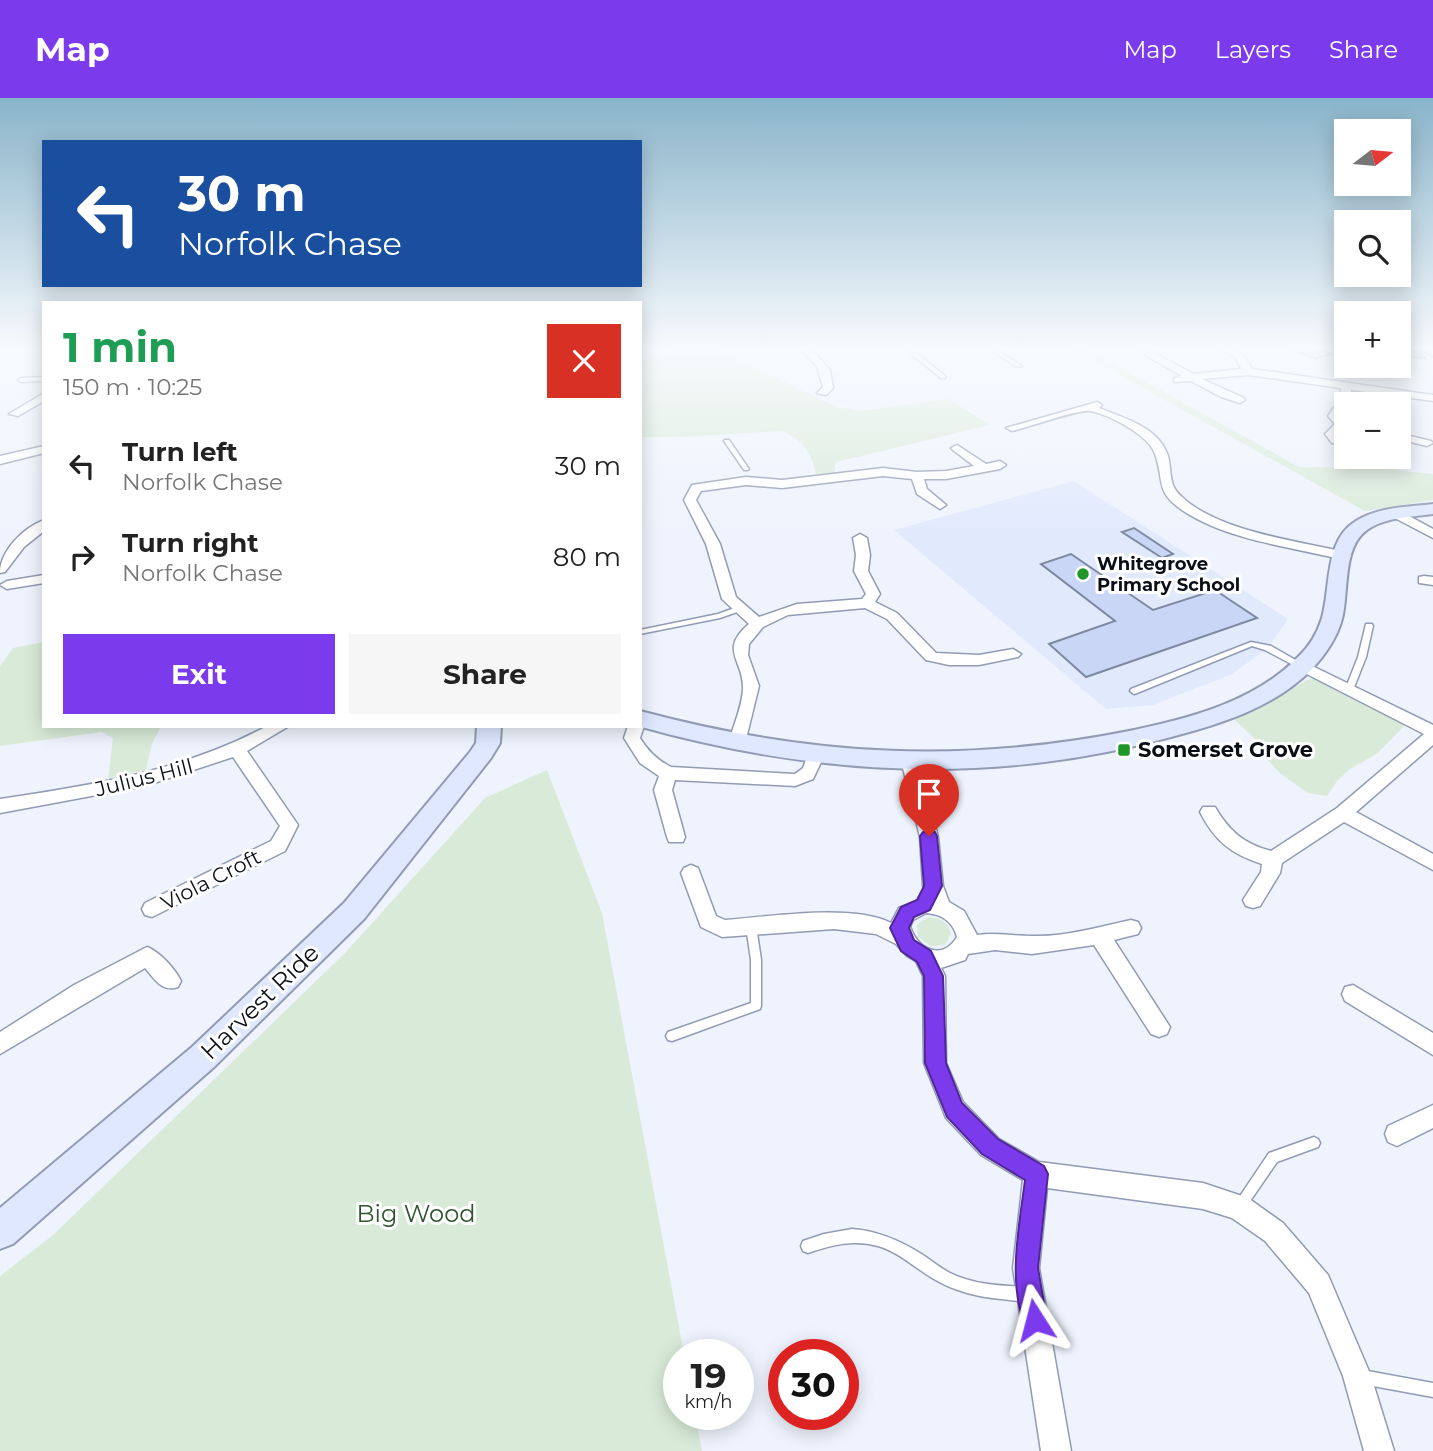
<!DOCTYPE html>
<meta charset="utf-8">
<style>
body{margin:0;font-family:Montserrat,sans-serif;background:#f6f6f6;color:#222;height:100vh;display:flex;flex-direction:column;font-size:26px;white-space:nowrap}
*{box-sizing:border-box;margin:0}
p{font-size:23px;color:#767676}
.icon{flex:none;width:38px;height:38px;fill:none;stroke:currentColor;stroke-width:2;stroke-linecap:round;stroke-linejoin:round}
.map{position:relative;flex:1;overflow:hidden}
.panel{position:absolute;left:42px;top:203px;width:600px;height:427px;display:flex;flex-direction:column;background:#fff;border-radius:0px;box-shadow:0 4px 18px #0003}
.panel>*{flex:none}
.hud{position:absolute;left:42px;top:42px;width:600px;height:147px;border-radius:0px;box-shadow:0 4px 18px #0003;background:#1a4fa0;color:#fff;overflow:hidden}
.needle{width:46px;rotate:74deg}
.tools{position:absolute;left:1334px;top:21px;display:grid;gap:14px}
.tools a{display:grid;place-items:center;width:77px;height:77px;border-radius:0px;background:#fff;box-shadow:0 4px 18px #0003;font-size:35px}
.speed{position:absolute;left:663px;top:1241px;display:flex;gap:14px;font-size:35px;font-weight:700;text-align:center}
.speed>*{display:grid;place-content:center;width:91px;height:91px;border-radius:50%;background:#fff;box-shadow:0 4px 18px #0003;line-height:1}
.speed small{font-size:18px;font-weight:400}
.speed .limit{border:10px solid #d22;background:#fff;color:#111}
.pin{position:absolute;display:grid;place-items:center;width:60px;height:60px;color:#fff;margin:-72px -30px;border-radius:50% 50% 50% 0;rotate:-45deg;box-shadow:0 0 7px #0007}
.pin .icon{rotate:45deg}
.me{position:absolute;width:77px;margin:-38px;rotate:351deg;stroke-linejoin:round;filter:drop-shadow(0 0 5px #0008)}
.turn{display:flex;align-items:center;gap:24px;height:147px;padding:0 21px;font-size:32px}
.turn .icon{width:91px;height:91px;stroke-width:2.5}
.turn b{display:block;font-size:49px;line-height:60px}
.round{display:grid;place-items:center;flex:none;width:74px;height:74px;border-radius:0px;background:#f6f6f6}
.head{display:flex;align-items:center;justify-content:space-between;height:119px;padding:0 21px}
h1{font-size:42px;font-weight:700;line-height:52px;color:#1e9e55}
.cta{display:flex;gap:14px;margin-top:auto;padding:14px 21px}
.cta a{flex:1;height:80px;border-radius:0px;background:#7c3aed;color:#fff;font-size:28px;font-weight:700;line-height:80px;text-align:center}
.cta a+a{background:#f6f6f6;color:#222}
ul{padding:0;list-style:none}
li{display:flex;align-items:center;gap:21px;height:91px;padding:0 21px}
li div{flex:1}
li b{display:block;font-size:26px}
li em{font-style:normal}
header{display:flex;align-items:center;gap:42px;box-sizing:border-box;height:98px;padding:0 35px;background:#7c3aed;color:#fff}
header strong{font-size:33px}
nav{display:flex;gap:38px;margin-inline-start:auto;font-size:24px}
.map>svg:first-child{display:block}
</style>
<header>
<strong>Map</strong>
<nav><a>Map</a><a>Layers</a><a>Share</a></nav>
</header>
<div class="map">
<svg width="1433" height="1353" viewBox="0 0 1433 1353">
<rect width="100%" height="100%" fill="#eef3fd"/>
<!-- built -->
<path fill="#e1e9fd" d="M1074,383L1288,521L1268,550L1232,576L1153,607L1106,611L894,432Z"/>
<!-- green -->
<path fill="#d9ebd8" d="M683,249H712L837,309L861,313L948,301L990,327L836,364L834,375L816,376C812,356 801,339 781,333L681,339H641V262Z
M1069,249H1083L1299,369L1375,370L1433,376V402L1365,413Z
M44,544V628H161L152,646L146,672L108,680L113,640L102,634L0,648V568L13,550Z
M1312,580L1406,626L1378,655L1350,671L1337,683L1327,698L1308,695L1281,676L1263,657L1259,645L1233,620Z
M547,672L602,815L684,1256H679V1316H695L702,1353H0V1178L53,1137L345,855L485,700Z
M929,819C940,820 948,824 951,836L945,847L930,848L918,839L917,826Z"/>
<!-- building -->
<path fill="#c9d6f5" stroke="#7e89a0" stroke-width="2" d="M1298,249L1310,254L1318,251L1331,256L1316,261L1292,251Z
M1400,252L1420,254L1425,260L1405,259Z
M1134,430L1173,456L1162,460L1122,434Z
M1071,456L1153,512L1215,492L1257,520L1086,579L1049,546L1115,523L1041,466Z"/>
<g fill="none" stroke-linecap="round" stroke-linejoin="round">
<defs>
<path id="lane" d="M987,249H992L1022,268L1017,269Z
M915,257H919L945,278V280H941L915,259Z
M44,279V283L21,284L18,282L21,280Z
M725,342H729L749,371L748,372H744L724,343Z
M740,508L744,510L743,512L720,520L640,536V532L718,516Z
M1366,526H1372L1373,528L1366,559L1353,592L1349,595L1346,594L1345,592L1358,559Z
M1251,544L1271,548L1306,568L1305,570H1299L1265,552L1252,548L1137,595L1134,596L1130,593L1131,591Z
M751,824L755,825L756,828L761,862V908L760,911L672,943L668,942L666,938L668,934L751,905V862L746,828L747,825Z
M1314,1039L1318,1041L1320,1045L1318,1049L1277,1064L1244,1112L1240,1114L1236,1112L1234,1108L1236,1104L1269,1055Z
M852,1131C879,1133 901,1143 923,1157C932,1163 940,1170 950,1175C974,1187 1002,1188 1029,1189L1034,1191L1036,1196L1034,1201C1024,1205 1012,1202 1001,1201C978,1199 954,1193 934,1181C915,1170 899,1154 878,1148C854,1141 831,1147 808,1155L803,1153L801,1148L803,1143L824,1136Z
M1362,1272L1433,1285V1299L1362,1286L1357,1284L1355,1279L1357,1274Z"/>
<path id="street" d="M798,249H809L830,272L833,290L826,297L817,295L823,289L817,268Z
M907,249H917L920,260H914Z
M1219,249C1237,249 1244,256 1252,271L1433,297V303L1351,292V300L1339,318L1346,327L1337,336L1342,343L1336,346L1332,345L1325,336L1335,326L1328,318L1341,300V290L1248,277L1202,281L1244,300L1245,302L1240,305L1221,299L1191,283L1174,284V280L1182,278L1140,254L1148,252L1194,276L1241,271L1236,260Z
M44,295V303L18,318L9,316Z
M1097,304L1102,307L1099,310C1124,320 1159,329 1168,358C1172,373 1168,387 1181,398C1218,434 1299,443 1349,455L1351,458L1344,462C1295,450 1228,442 1185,414C1154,394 1165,384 1155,356C1149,337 1108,316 1090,313C1078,311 1027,330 1012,333L1006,330Z
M1398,335L1431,343L1433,345L1427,348L1398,341Z
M957,347L986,366L1000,363L1006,367L1000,371L946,381H924L927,391L946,407L940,411L917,396L912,381L883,378L782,390L746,387L701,393L696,402L720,446L736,499L759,519L797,506L862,501L866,496L854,473L856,457L853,440L860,436L867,440L870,457L868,473L880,496L875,504L897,515L936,555L979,557L1013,551L1021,556L1018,559L979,567H949L926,562L887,521L865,510L788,517L763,529L749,546L748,557L759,588L745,645L743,649H731L729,645C733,627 742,610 743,591C744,562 718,552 749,526L722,501L706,446L684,402L692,387L746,379L782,382L883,370L917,374L946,373L974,368L953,352L951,350Z
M44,348V355L0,366V358Z
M1398,412L1433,431V440L1393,419L1392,416Z
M44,422V433L24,449L5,474L0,475C0,453 23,430 44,422Z
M44,477V485L7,491L0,487L7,483Z
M1424,478L1433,479V487L1419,485V479Z
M1302,563L1433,627V647L1356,714L1433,756V772L1344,724L1282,765L1280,775L1260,808L1253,810L1246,808L1243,802L1261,774L1262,766C1231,756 1215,743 1200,714L1203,709H1215C1229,733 1244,746 1271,753L1337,710L1424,636L1297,571L1294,568Z
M640,624L644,628L640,640C648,653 657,662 671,669L795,676L803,670L809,654L815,652L824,658L813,681L795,688L675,682L672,692L685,739L683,744H669L667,739L654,692L659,678L640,665L624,640L628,628H640Z
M267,628H289L247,653L298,727L285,753L152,819L145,817L142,811L145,805L271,743L280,728L233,659L145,688L0,715V701C93,687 184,673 267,628Z
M910,656L919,662L938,739L943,788L949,804L964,813L977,837C996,834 1013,838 1032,838C1065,839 1099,829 1131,822L1138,824L1141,830L1138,836L1114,842L1170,929L1167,936L1159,939L1151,936L1094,847L1032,856L995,852L968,856L965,862L941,870L945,878L946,965L963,1004L999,1041L1039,1064L1203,1085L1248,1100L1283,1125L1328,1177L1371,1278L1394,1353H1364L1343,1278L1309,1195L1265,1143L1232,1120L1203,1111L1047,1090L1039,1170L1071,1353H1041L1013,1170L1023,1082L981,1057L946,1020L924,965L923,878L916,863L907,858L896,846L876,836L834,831L722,839L701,829L681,775L684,770L691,767L698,770L716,818L725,822C768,819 853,805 891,825L899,810L927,799L923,788L920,739L901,662ZM926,815C941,816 953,823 957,839C943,863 917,852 910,828L913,822Z
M147,849C160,854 175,871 181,883L178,889C162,895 154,880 145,870L0,956V934L74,887Z
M1353,887L1433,935V957L1345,903L1342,896L1345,889Z
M1433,1007V1030L1397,1048L1388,1044L1385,1036L1388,1028Z"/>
<path id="secondary" d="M1419,249H1433V258Z
M1433,406V416C1412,419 1385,419 1367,432C1342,449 1349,495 1342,521C1337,540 1325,557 1312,571C1275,609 1221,626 1171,639C990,688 817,678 638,628L640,613C809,658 962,667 1134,632C1191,620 1255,603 1297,560C1309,549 1317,536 1322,520C1331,489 1324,442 1356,423C1378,409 1408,409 1433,406Z
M477,628H501L500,645L491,660L364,821L214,969L13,1146L0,1151V1110L192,949L344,805L470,654L476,645Z"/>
</defs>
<!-- lane casing -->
<use href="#lane" stroke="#919bb3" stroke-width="3"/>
<!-- street casing -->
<use href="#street" stroke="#919bb3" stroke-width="3"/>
<!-- secondary casing -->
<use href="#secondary" stroke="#919bb3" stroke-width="4"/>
<!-- lane -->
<use href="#lane" fill="#fff" fill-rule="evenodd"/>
<!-- street -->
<use href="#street" fill="#fff" fill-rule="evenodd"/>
<!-- secondary -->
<use href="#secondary" fill="#dfe8ff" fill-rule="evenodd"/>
</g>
<!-- sky -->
<linearGradient id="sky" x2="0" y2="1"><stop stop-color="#89b4c9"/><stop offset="0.57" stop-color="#f7fafe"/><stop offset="1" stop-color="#f7fafe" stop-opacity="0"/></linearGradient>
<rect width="1433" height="438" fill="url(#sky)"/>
<!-- route -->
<path fill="#7c3aed" stroke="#51269a" stroke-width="2" d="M929,732L935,734L937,738L942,788L930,812L914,819L909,830L914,842L931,853L943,878L946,965L962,1005L998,1041L1044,1068L1048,1076L1038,1170L1047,1222L1044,1231L1035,1235L1026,1231C1007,1184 1019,1130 1025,1082L982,1056L947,1019L925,965L924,878L917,864L901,853L890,830L901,809L917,802L924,788L920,738L923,734Z"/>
<!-- markers -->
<g fill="#1e9728" stroke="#fff" stroke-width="2.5">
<circle cx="1083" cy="476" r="7"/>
<rect x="1117" y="645" width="14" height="14" rx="3.5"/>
</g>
<g text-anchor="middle" stroke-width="6" stroke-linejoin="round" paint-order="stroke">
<!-- far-poi labels -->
<g font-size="18" font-weight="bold" fill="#0a0e16" stroke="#fff" text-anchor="start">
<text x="1097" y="472">Whitegrove<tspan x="1097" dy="21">Primary School</tspan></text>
</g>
<!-- poi labels -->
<g font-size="21" font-weight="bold" fill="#0a0e16" stroke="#fff" text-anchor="start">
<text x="1138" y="659">Somerset Grove</text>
</g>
<!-- street labels -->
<g font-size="21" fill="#0a0e16" stroke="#fff">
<text transform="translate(144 680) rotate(-14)" y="7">Julius Hill</text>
<text transform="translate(211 782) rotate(-27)" y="7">Viola Croft</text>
</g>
<!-- near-street labels -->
<g font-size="24" fill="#0a0e16" stroke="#fff">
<text transform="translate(260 904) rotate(-44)" y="8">Harvest Ride</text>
</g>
<!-- near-park labels -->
<g font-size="24" fill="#2f542f" stroke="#fff">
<text x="416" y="1124">Big Wood</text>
</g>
</g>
</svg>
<div class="tools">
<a><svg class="needle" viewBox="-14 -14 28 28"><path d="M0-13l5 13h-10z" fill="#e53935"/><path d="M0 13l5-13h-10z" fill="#767676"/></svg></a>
<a><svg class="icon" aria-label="search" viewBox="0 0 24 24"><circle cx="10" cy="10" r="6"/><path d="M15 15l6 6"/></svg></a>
<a>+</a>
<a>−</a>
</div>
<div class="speed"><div>19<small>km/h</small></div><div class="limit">30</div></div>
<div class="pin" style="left:929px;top:738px;background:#d93025"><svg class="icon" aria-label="arrive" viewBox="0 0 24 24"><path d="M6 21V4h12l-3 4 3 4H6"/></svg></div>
<svg class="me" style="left:1035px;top:1222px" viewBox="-20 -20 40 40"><path d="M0-17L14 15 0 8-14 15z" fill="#7c3aed" stroke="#fff" stroke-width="4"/></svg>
<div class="hud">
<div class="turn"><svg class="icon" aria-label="left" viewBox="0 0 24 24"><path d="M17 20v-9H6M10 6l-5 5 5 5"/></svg><div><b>30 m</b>Norfolk Chase</div></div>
</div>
<section class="panel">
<div class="head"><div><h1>1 min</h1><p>150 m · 10:25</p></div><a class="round" style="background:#d93025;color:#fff"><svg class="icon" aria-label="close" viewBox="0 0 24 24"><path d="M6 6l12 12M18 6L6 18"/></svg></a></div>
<ul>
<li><svg class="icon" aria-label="left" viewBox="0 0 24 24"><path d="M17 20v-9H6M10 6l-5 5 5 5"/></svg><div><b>Turn left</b><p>Norfolk Chase</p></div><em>30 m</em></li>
<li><svg class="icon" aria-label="right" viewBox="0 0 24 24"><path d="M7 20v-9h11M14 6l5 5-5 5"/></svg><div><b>Turn right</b><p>Norfolk Chase</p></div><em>80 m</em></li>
</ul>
<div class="cta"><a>Exit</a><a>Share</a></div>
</section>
</div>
